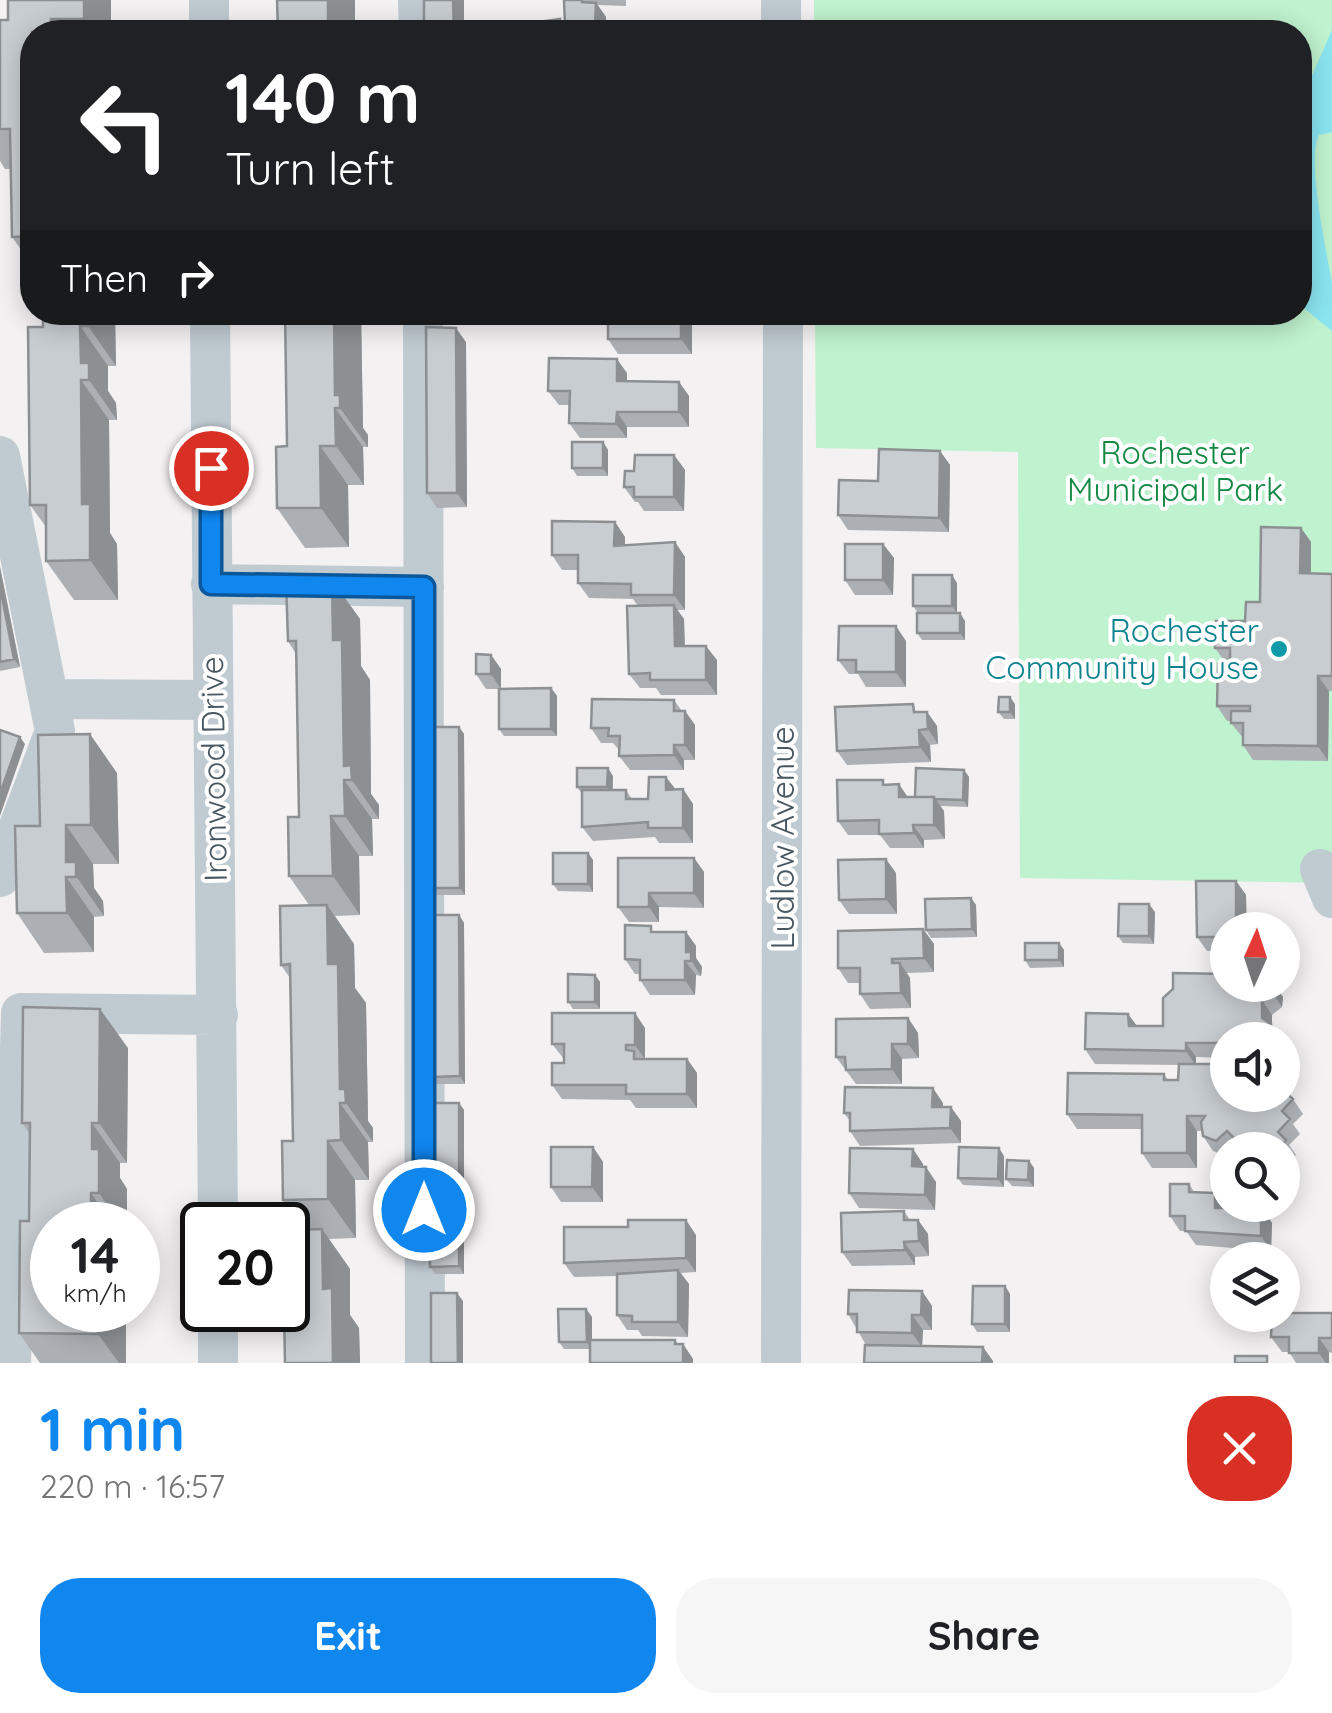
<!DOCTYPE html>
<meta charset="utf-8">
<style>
body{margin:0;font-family:Quicksand,sans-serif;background:#f6f6f6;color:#202124;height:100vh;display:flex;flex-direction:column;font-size:38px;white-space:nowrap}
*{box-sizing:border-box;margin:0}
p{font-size:32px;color:#757577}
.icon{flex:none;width:55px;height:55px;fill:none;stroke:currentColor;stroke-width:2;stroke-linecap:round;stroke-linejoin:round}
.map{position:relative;height:1363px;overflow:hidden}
.details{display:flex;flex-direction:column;background:#fff;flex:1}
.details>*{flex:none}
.top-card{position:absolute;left:20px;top:20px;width:1292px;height:305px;border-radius:40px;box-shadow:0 5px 25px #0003;background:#202124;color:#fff;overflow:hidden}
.needle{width:65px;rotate:3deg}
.buttons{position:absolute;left:1210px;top:912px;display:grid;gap:20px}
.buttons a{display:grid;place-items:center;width:90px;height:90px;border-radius:50%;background:#fff;box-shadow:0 5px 25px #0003;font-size:50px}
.speed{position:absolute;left:30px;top:1202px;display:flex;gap:20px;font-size:50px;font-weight:700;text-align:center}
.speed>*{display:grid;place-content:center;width:130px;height:130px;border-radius:50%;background:#fff;box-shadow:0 5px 25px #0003;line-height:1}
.speed small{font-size:25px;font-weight:400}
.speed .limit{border:5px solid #111;border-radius:15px;background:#fff;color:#111}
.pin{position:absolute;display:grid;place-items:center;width:85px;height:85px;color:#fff;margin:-42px;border:5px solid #fff;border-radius:50%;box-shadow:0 2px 10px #0007}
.me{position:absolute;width:110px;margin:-55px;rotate:0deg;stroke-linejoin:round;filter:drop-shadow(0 0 8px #0008)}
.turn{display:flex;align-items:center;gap:35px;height:210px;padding:0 40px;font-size:45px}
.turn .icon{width:130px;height:130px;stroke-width:2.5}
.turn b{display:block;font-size:70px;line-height:85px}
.then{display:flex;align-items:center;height:95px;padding:0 40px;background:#0003;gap:20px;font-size:38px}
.round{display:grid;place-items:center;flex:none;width:105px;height:105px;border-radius:40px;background:#f6f6f6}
.summary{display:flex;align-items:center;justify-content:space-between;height:170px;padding:0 40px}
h1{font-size:60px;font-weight:700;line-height:75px;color:#1086ef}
.action{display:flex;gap:20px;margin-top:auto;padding:20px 40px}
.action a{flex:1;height:115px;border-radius:40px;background:#1086ef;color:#fff;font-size:40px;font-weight:700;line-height:115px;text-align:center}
.action a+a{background:#f6f6f6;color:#202124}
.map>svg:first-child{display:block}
</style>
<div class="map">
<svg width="1332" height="1363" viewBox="0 0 1332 1363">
<rect width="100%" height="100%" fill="#f4f1f2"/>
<!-- green -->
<path fill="#bff2ce" d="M814,0H1332V883L1020,878L1018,452L816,448L815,313L1300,312V32H814Z"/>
<!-- water -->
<path fill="#8ae5f1" d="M1332,30V132L1319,135C1306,161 1327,253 1332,283C1332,298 1332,316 1332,331L1300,305V103Z"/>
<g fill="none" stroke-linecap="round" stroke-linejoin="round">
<!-- minor -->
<path stroke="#bfcad1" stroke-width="40" d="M209,0V32
M418,0L419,32
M781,0V32
M210,312L218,1225
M423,312L425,1363
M0,456L55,731L0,877
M211,584L424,587
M49,699L212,700
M1320,869L1332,898
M218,1310V1363
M11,1363L21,1013L218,1015
M781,1363L783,312"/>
</g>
<!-- wall -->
<path fill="#acb0b4" d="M111,0V32H32V265L12,237L11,169H5L0,161V20H8Z
M564,0H626V6L598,5L606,17V32H571L565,25Z
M43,312H115L116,366H108V391L116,403L117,420H109L110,533L117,544L118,600H74L46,561V527L30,505Z
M285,312H361L363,428L368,435V447H363L364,485H348L349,547L305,548L277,508L287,446Z
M431,312H467V318H435Z
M490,312H512V317H493Z
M608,312H692V354H618L608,339Z
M466,342L467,507L437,508L427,493Z
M627,373V381L679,382L689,396V427H627V438H580L569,423V405H559L548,391Z
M603,442L608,450V476H577L572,468Z
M940,451L950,465L949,532L848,530L838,515Z
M674,455L685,470L684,511H644L638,502H635L624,487L634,471Z
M615,522L625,537V546L675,542L685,557V610H677L684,619L685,646L717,660V695H661L656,688H640L629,674L638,606L633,599L589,598L578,583V570H562L552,555Z
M1301,528L1311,542V574H1332V691H1329L1328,761L1253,760L1243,745V738L1231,723V721H1227L1217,706L1230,663L1225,662L1215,648L1245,621L1260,602Z
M883,544L894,558L893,595H855L845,580Z
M0,567L20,667L0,671Z
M332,580L360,619L361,666L370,680L371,794L379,805V819H372L373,856H359L360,915L335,916L354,944L355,988L366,1003L368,1121L373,1128V1142H368L369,1180H355L356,1238L329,1239L350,1269V1315L359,1328L360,1363H285L304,1229L283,1200L293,1141L290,978L281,965L309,905L289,876L299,817L296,654L288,641Z
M957,583V613L965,621V640H922L917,633L918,613L913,606Z
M906,641V687H866L858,674H849L838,660Z
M491,655L501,669V689L551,688L557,696V736H504L499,729V689H486L476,674Z
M674,700L682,711H685L695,725V760H684V770H630L619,756L620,751L613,743H601L591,728Z
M1015,704V719H1004L998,712Z
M918,712H927L937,726L938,744L930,745L931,762L847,765L837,751Z
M459,727L464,734L465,895H437L432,888Z
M964,770L969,777L968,807L940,806L944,811L945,839L924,840V848H890L880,835H848L838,821L886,785L908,797H915Z
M117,773L119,864H93L94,888L103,901L104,916L94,917V952L44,953L17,913L40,826Z
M613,776V790H626L632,799H648L675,790L683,789L693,804V843H659L655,837L593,841L582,827V794L577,787Z
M588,853L593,860V892L558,891L553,884Z
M694,858L704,872V908L659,907V922H629L618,907Z
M896,873L897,914H849L839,900Z
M1236,881L1246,895L1228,930V951H1207L1197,937Z
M971,898L976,905L977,937L931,938L926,930Z
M1155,912L1154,944L1123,943L1118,936Z
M459,915L464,923L465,1084H437L432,1077Z
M923,929L934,944V972L907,973L910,978L911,1008L870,1009L860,994V983H848L838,968Z
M655,932H686L696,946V958L702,967L701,976L696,975L695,995H650L640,980V974H635L625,959Z
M1059,943L1064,950V967L1030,968L1025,960Z
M595,975L600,982V1009H573L568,1002Z
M1274,985L1283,997L1282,1007L1272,1015V1026L1281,1040H1228V1058L1196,1057V1064L1228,1095L1293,1099L1303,1114L1293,1124L1300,1134L1289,1145L1296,1155L1282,1169V1150H1242L1238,1146L1233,1150H1228L1226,1156L1213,1151L1203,1136L1202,1131H1197V1168H1152L1142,1153V1129H1077L1067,1114L1164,1074L1168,1080H1178L1179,1065L1095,1064L1085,1049L1128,1014L1137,1026H1163Z
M908,1018L918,1033L919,1058L902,1059V1084H856L836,1057Z
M645,1028V1059H687L697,1073V1108H636L630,1100L562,1099L552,1085L564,1063V1059L552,1044Z
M128,1048L127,1163H120V1178L127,1189V1225H52L126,1310V1363H18H40L19,1333L29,1221L30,1134L22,1123Z
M459,1103L464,1110V1274H435L430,1267Z
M943,1103V1107L961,1121V1143L860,1146L850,1131V1121L844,1113Z
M593,1147L603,1162V1202H561L551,1187Z
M913,1149L923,1164V1167L936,1182L935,1210L859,1208L849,1193Z
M1004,1156V1187L963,1185L958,1178Z
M1029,1161L1034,1168V1187L1012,1186L1006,1179Z
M1189,1184L1195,1193L1225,1208H1262L1272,1223L1271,1251L1196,1245L1186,1231H1180L1170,1216Z
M904,1211L910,1220H918L928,1234L929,1256L915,1257V1265L852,1266L842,1252Z
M696,1235V1272L681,1273L689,1284L688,1337L642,1336L638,1330H627L617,1315V1276L574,1277L564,1263Z
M1005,1286L1010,1294V1332H977L972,1324Z
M922,1291L932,1306V1330H923L922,1346L983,1347L993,1363H864L866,1345L848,1314Z
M586,1309L592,1317V1340L683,1344L693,1359L590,1349H564L559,1342Z
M1332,1313V1353L1329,1352V1363H1296L1289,1352H1282L1271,1337Z"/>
<!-- shaded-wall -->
<path fill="#8c9092" d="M84,0H111V32H94L84,19Z
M328,0H355V32H328Z
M453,0H464V32H454Z
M596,3L606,17V32H601L595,25Z
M51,19L60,32H51Z
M560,19L565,27V32H561Z
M88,312H115L116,366L88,326Z
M334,312H361L363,428L368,435V447L340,408L335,395Z
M681,312H692V354L681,339Z
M80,326L108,366V391L116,403L117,420L89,380L81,363Z
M456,328L466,342L467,507L457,493Z
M617,359L627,373V396L617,381Z
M81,380L109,420L110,533L117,544L118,600L90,560L82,504Z
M679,382L689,396V427L679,412Z
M335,408L363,447L364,485L336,446Z
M617,412L627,427V438L616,424Z
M603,442L608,450V476L603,468Z
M320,446L348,485L349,547L321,508Z
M940,451L950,465L949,532L939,518Z
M674,455L685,470L684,511L674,497Z
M615,522L625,537V561L614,546Z
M1301,528L1311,542V588L1300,573Z
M675,542L685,557V610L674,595Z
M883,544L894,558L893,595L883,580Z
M0,567L20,667L14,659L0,586Z
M952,575L957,583V613L952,606Z
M332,580L360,619L361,666L370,680L371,794L379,805V819L352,780L344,766L333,640Z
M674,605L684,619L685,660L675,646Z
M960,613L965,621V640L960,633Z
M896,626L906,641V687L896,672Z
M706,646L717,660V695L706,680Z
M491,655L501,669V689L491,674Z
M1318,676L1329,691L1328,761L1318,746Z
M551,688L557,696V736L551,729Z
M1010,697L1015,704V719L1010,712Z
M685,711L695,725V760L685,745Z
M927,712L937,726L938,744L928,729Z
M459,727L464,734L465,895L460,888Z
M919,730L930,745L931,762L920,747Z
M90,734L117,773L119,864L91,825Z
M20,737L25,744L0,816V794Z
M674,745L684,760V770L674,755Z
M608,768L613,776L612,794L607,787Z
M964,770L969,777L968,807L963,800Z
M666,777L677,791L666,790Z
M344,780L372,819L373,856L345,816Z
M899,784L909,799L899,797Z
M683,789L693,804V843L683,828Z
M934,797L944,811L945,839L934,825Z
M331,816L359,856L360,915L333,876Z
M66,825L93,864L94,888L103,901L104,916L66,862Z
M913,825L924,840V848L914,833Z
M588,853L593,860V892L588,884Z
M694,858L704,872V908L694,893Z
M886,859L896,873L897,914L886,899Z
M66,877L94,917V952L67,913Z
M1236,881L1246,895L1247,930H1236Z
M649,893L659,907V922L649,907Z
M971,898L976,905L977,937L972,929Z
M1149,904L1155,912L1154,944L1149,936Z
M327,905L354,944L355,988L366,1003L368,1121L373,1128V1142L346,1103L340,1089L328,964Z
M459,915L464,923L465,1084L460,1076Z
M923,929L934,944V972L924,958Z
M686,932L696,946V958L702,967L701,976L686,952Z
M1059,943L1064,950V967L1059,960Z
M892,959L900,970V963L910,978L911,1008L901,993Z
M685,961L696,975L695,995L685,980Z
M595,975L600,982V1009L595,1002Z
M1272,985H1274L1283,997L1282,1007L1272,992Z
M1262,1000L1272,1015V1026L1281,1040H1275L1262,1018Z
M100,1009L128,1048L127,1163L99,1123Z
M635,1013L645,1028V1059L635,1045Z
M1128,1014L1139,1029L1129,1026Z
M908,1018L918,1033L919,1058L908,1044Z
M1186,1043L1196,1057V1066L1186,1051Z
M892,1044L902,1059V1084L892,1069Z
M687,1059L697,1073V1108L687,1094Z
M933,1088L943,1103V1121L932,1107Z
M340,1103L368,1142L369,1180L341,1140Z
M459,1103L464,1110V1274L459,1266Z
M951,1107L961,1121V1143L950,1128Z
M1187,1116L1197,1131V1168L1187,1153Z
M92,1123L120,1163V1178L127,1189V1225H121L99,1193L92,1149Z
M328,1141L355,1180L356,1238L328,1199Z
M593,1147L603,1162V1202L592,1187Z
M999,1148L1004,1156V1187L998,1179Z
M913,1149L923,1164V1181L912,1166Z
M1029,1161L1034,1168V1187L1028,1180Z
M926,1167L936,1182L935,1210L925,1195Z
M91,1193L113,1225H94L91,1221Z
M1215,1193L1225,1208H1215Z
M1252,1205H1260L1272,1223L1271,1251L1261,1236Z
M686,1220L696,1235V1272L686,1258Z
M918,1220L928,1234L929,1256L919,1241Z
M322,1229L350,1269V1315L359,1328L360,1363H333L323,1289Z
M904,1242L915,1257V1265L905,1250Z
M678,1270L689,1284L688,1337L678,1322Z
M1005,1286L1010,1294V1332L1005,1324Z
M922,1291L932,1306V1330L921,1315Z
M457,1293L463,1301V1363H458Z
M586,1309L592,1317V1349L587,1342Z
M98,1310H126V1363H119L98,1334Z
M912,1315L923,1330L922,1347L912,1333Z
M1319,1338L1329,1352V1363H1326L1319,1353Z
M675,1340L683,1352V1344L693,1359V1363H683L675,1344Z
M983,1347L993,1361V1363H982Z"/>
<!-- building -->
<path fill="#c8cdd1" stroke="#8c9092" stroke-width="2.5" d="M8,0H84V19H51V32H32V236L12,237L10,129H0V20H8Z
M277,0H328V32H278Z
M424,0H453L454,32H424Z
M564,0H582V2L596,3L595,25H565Z
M560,19L561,32H540L538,22Z
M43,312H88V326H80L81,363H89V380H81L82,504H90V560L46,561V505H30L28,327H43Z
M285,312H334L335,395H340V408H335L336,446H320L321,508H277L276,447L287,446Z
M608,312H681V339H608Z
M426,327L456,328L457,493H427Z
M549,358L617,359V381L679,382V412H617L616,424L569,423L570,391H548Z
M572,442H603V468H572Z
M879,449L940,451L939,518L838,515L839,480L878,481Z
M635,455H674V497H634V487H624L625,471H634Z
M552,521L615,522L614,546L675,542L674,595H631V584L578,583V555H552Z
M1261,527L1301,528L1300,573L1332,574V676H1318V746L1243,745V723H1231V711H1250V706H1217L1218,664H1230V648H1215L1216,621H1245L1246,602H1260Z
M845,544H883V580H845Z
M913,575H952V606H913Z
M332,580L333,640H342L344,766L351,765L352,780H344L345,816H331L333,876H289L288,817H299L296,641H288L286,581Z
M0,586L14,659L0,662Z
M674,605L675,646H706V680H650V673L629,674L627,606Z
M917,613H960V633H917Z
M839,626H896V672H856V660H838Z
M476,654L491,655V674H476Z
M551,688V729H499V689Z
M999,697H1010V712H998Z
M592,699L674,700V711H685V745H674V755L619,756L620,736H608L609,728H591Z
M913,704L914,712H927L928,729L919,730L920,747L837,751L835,707Z
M431,727H459L460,888H432Z
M0,730L20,737L0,794Z
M90,734L91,825H66V862H76V877H66L67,913H17L15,826H40L38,735Z
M577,768H608L607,787H577Z
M916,768L964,770L963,800L934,799V797H915Z
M649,777H666V790L683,789V828H648V822L582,827V790H626V799H648Z
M837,780H883V785L899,784V797H934V825H913L914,833L879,834V820L838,821Z
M553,853H588V884H553Z
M618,858H694V893H649V907H618Z
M886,859V899L839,900L838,860Z
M1196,881H1236V930H1228V937H1197Z
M971,898L972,929L926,930L925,899Z
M1119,904H1149V936H1118Z
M327,905L328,964H338L340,1089H345L346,1103H340L341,1140L328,1141V1199L283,1200L282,1141H293L290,964L281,965L280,906Z
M431,915H459L460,1076L432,1077Z
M625,925L651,926V932H686V952H691V961H685V980H640V960L625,959Z
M923,929L924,958L892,959V963H900L901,993L860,994V968H838V931Z
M1025,943H1059V960H1025Z
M1173,973L1228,974V985H1272V992L1262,1000V1018L1271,1024L1272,1036L1266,1040H1228V1043H1186V1051L1085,1049L1086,1013L1128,1014L1129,1026H1163V998L1173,989Z
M568,974L595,975V1002H568Z
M23,1007L100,1009L99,1123H92V1149H99V1193H91V1221H99V1225H52V1310H98V1334L19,1333L20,1221H29L30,1123H22Z
M552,1013H635V1045H626V1050L634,1051V1059H687V1094H626V1085H552V1063H564V1044H552Z
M908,1018V1044H892V1069L846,1070L845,1057H836V1019Z
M1179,1064H1228V1095H1246L1247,1101L1253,1095H1282V1089L1293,1099L1282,1111L1290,1119L1278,1132L1286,1140L1277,1150H1246L1227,1131L1216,1141L1203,1136L1201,1122L1205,1116H1187V1153H1142V1115L1067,1114L1068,1073L1164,1074V1080H1178Z
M845,1087L933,1088L932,1107H951L950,1128L850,1131V1113H844Z
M429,1103H459V1266L430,1267Z
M551,1147H593L592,1187H551Z
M959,1147L999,1148L998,1179L958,1178Z
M850,1148L913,1149L912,1166L926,1167L925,1195L849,1193Z
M1007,1160L1029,1161L1028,1180L1006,1179Z
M1170,1184H1189V1192L1215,1193V1208H1227L1228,1193V1205H1252V1209H1261V1236L1185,1231V1216H1170Z
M904,1211V1220H918L919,1241L904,1242L905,1250L842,1252L841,1213Z
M628,1220H686V1258L564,1263V1227H628Z
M322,1229L323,1289L332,1288L333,1363H285L284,1310H288V1230Z
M678,1270V1322H632V1316L617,1315V1274Z
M973,1286H1005V1324H972Z
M849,1290L922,1291L921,1315H912V1333L857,1332V1314H848Z
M431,1293H457L458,1363H431Z
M558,1309H586L587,1342H559Z
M1282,1313H1332V1338H1319V1353H1289V1337H1271L1272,1315H1282Z
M590,1340H675V1344H683V1363H590Z
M865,1345L983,1347L982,1363H864Z
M1235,1356H1267V1363H1235Z"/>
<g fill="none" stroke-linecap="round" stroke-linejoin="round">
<defs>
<path id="route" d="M211,468V584L424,587V1210"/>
</defs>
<!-- route casing -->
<use href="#route" stroke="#0a579b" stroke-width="25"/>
<!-- route -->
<use href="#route" stroke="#1086ef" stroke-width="18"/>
</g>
<!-- markers -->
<circle fill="#0f9aa8" stroke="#fff" stroke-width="4" cx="1279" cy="649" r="10"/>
<g text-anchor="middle" stroke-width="8" stroke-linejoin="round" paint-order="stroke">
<!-- park labels -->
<g font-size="32" fill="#138842" stroke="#fff">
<text x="1175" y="464">Rochester<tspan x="1175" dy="37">Municipal Park</tspan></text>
</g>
<!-- culture labels -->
<g font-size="32" fill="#0d838f" stroke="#fff" text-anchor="end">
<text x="1259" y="642">Rochester<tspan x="1259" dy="37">Community House</tspan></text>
</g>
<!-- street labels -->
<g font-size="32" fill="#485760" stroke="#fff">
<text transform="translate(214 769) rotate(-91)" y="11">Ironwood Drive</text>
<text transform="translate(783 838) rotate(-90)" y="11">Ludlow Avenue</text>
</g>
</g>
</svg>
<div class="buttons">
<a><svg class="needle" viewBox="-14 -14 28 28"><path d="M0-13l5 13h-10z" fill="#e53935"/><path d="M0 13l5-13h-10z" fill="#757577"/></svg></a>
<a><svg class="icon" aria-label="sound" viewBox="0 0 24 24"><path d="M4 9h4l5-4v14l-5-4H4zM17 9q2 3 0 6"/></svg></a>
<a><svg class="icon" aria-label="search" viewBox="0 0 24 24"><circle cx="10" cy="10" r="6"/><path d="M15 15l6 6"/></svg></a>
<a><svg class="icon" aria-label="layers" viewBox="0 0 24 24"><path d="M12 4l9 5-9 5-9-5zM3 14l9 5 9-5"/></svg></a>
</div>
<div class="speed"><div>14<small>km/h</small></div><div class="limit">20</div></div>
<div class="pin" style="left:211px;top:468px;background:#d93025"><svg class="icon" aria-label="arrive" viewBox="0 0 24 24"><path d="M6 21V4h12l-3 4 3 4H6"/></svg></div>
<svg class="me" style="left:424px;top:1210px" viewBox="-20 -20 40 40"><circle r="17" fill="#1086ef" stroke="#fff" stroke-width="3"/><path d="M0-11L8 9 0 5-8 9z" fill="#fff"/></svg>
<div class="top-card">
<div class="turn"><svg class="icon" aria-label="left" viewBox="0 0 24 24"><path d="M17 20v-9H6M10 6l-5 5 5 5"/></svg><div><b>140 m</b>Turn left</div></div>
<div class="then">Then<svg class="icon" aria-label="right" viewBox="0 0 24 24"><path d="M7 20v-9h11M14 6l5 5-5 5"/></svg></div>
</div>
</div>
<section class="details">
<div class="summary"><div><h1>1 min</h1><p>220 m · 16:57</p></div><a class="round" style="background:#d93025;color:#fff"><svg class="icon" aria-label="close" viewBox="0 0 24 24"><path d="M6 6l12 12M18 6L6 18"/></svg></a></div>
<div class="action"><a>Exit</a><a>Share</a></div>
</section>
